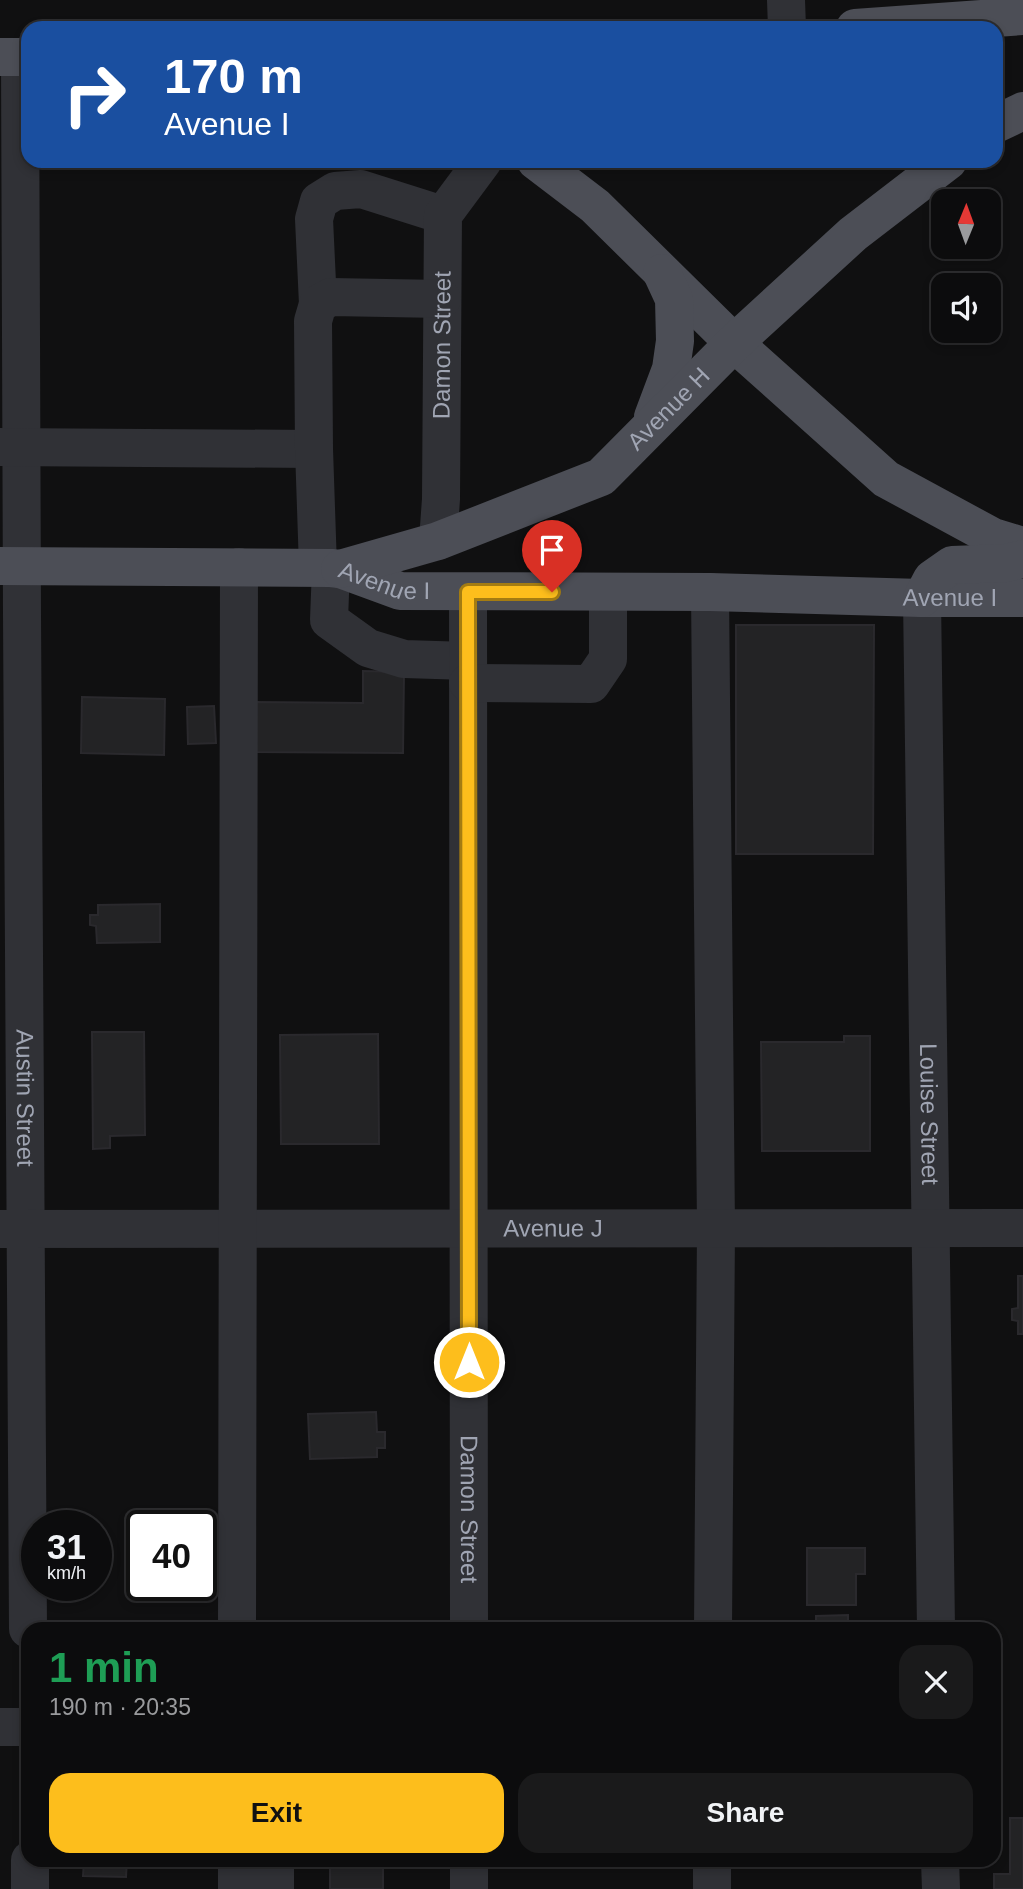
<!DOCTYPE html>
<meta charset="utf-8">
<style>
body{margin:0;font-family:Helvetica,sans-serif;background:#1a1a1b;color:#f1f3f6;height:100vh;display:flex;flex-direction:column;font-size:26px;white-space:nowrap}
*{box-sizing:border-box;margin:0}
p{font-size:23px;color:#9a9b9d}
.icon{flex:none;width:38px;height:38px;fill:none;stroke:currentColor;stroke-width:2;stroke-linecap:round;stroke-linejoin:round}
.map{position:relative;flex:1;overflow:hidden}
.details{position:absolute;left:21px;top:1622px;width:980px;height:245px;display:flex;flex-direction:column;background:#0c0c0d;border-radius:21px;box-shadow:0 4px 10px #0003,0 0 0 2px #2c2c2e}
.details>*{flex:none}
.hud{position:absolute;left:21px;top:21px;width:982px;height:147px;border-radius:21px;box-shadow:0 4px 10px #0003,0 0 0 2px #2c2c2e;background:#1a4fa0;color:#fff;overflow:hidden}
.needle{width:46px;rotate:1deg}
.fabs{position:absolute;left:931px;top:189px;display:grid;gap:14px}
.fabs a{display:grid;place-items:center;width:70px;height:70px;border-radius:14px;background:#0c0c0d;box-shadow:0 4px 10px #0003,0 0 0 2px #2c2c2e;font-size:35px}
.speed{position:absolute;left:21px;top:1510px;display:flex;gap:14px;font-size:35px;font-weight:700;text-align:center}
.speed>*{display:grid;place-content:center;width:91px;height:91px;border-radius:50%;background:#0c0c0d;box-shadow:0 4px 10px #0003,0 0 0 2px #2c2c2e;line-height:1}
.speed small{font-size:18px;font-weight:400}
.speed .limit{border:4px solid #111;border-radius:10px;background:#fff;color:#111}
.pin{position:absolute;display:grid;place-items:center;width:60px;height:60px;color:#fff;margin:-72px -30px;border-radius:50% 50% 50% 0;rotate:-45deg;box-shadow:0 0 7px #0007}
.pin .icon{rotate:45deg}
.me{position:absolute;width:77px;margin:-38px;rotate:0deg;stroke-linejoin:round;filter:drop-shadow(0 0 5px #0008)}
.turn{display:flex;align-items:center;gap:24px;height:147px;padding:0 28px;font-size:32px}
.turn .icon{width:91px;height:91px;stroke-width:2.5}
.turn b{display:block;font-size:49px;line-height:60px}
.round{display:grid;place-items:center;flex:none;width:74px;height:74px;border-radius:21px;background:#1a1a1b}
.overview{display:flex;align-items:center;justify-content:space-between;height:119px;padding:0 28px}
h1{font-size:42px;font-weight:800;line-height:52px;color:#1e9e55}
.primary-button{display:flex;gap:14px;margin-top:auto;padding:14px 28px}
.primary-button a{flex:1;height:80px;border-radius:21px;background:#fdbe1c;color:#111;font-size:28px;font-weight:800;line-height:80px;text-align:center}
.primary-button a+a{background:#1a1a1b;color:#f1f3f6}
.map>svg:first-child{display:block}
</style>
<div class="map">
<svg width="1023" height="1889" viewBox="0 0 1023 1889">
<rect width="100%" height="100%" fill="#101011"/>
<!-- building -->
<path fill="#232325" stroke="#2a292d" stroke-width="2" d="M736,625H874L873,854H736Z
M363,671L404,672L403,753L256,752V702L363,703Z
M82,697L165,699L164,755L81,753Z
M214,706L216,743L188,744L187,707Z
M160,904V942L97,943L96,926L90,925V915H98V905Z
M92,1032H144L145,1135L110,1136V1148L93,1149Z
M378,1034L379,1144H281L280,1035Z
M844,1036H870V1151H762L761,1042H844Z
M1018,1276H1023V1334H1018V1321L1012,1320V1309L1018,1308Z
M376,1412L377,1432H385V1448H377V1457L310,1459L308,1414Z
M807,1548H865V1574H856V1605H807Z
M848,1615V1629H816V1616Z
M1010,1818H1023V1889H994V1874H1010Z
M84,1860H127L126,1877L83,1876Z
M330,1860H377V1865H383V1889H330Z"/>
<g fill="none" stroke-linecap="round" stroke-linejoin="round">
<!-- minor -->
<g stroke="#303136" stroke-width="38">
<path d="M786,0L787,28"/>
<path id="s1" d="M20,57L22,614L28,1629"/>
<path d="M318,304L314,219L319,201L335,191L361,189L443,215"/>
<path d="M0,447L314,449"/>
<path id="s2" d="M438,541L441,499L443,215L483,161"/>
<path d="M318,567L314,449L313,321L318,304L331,297L442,299"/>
<path d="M331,568L329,620L368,648L404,659L468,661"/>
<path id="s3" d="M468,592L469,1629"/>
<path d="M710,592L716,1228L713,1629"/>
<path id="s4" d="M922,598L936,1629"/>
<path d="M468,683L591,684L608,659V592"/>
<path id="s5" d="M2,1229L1023,1228"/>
<path d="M237,1629L239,567"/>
<path d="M0,1727H28"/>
<path d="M30,1860V1889"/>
<path d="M940,1860L941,1889"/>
<path d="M237,1889V1860"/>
<path d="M275,1889V1860"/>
<path d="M469,1889V1860"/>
<path d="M712,1889V1860"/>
</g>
<!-- major -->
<g stroke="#4c4e56" stroke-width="38">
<path d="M855,28L1023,16"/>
<path d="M0,57H28"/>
<path d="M996,124L1023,111"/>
<path d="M536,161L595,206L734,343L886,479L993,537L1023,546"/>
<path d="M653,417L671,369L675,341L674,299L662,273"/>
<path id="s6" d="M0,566L331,568L340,569L400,591L710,592L922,598H1023"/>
<path id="s7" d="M340,569L438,541L601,477L734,343L853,234L948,161"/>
<path d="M922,598L932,579L952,565L1006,563L1023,559"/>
</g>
</g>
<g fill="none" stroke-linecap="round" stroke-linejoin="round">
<defs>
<path id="route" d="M469,1362L468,592H552"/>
</defs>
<!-- route casing -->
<use href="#route" stroke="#a47c12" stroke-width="18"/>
<!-- route -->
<use href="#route" stroke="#fdbe1c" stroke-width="12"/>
</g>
<g text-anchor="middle" stroke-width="7" stroke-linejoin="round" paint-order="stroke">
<!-- street labels -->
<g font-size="24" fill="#a0a5b3" stroke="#0b0b0c">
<text dy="8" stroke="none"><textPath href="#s2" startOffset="196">Damon Street</textPath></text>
<text dy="8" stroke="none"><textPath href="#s7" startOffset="373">Avenue H</textPath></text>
<text dy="8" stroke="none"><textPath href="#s6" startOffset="387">Avenue I</textPath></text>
<text dy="8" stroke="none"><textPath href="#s6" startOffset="954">Avenue I</textPath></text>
<text dy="8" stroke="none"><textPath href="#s1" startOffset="1041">Austin Street</textPath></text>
<text dy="8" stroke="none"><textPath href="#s4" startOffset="516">Louise Street</textPath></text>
<text dy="8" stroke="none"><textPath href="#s5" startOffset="551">Avenue J</textPath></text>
<text dy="8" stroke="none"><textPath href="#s3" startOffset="917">Damon Street</textPath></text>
</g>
</g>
</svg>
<div class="fabs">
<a><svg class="needle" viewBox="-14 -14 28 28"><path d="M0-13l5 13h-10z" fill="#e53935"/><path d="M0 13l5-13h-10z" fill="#9a9b9d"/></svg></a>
<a><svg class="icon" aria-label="sound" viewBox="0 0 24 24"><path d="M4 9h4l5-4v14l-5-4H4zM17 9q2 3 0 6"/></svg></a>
</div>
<div class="speed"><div>31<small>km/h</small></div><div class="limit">40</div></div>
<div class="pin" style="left:552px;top:592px;background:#d93025"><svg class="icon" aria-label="arrive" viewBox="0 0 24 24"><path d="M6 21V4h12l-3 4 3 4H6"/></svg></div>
<svg class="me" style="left:469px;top:1362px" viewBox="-20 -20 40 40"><circle r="17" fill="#fdbe1c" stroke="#fff" stroke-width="3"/><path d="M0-11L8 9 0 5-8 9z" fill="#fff"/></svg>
<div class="hud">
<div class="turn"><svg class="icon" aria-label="right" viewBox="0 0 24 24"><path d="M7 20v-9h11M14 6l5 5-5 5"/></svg><div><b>170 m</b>Avenue I</div></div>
</div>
<section class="details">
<div class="overview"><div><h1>1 min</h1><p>190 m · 20:35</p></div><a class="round"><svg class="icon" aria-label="close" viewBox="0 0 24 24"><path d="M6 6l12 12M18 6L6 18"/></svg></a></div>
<div class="primary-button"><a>Exit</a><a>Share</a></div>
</section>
</div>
